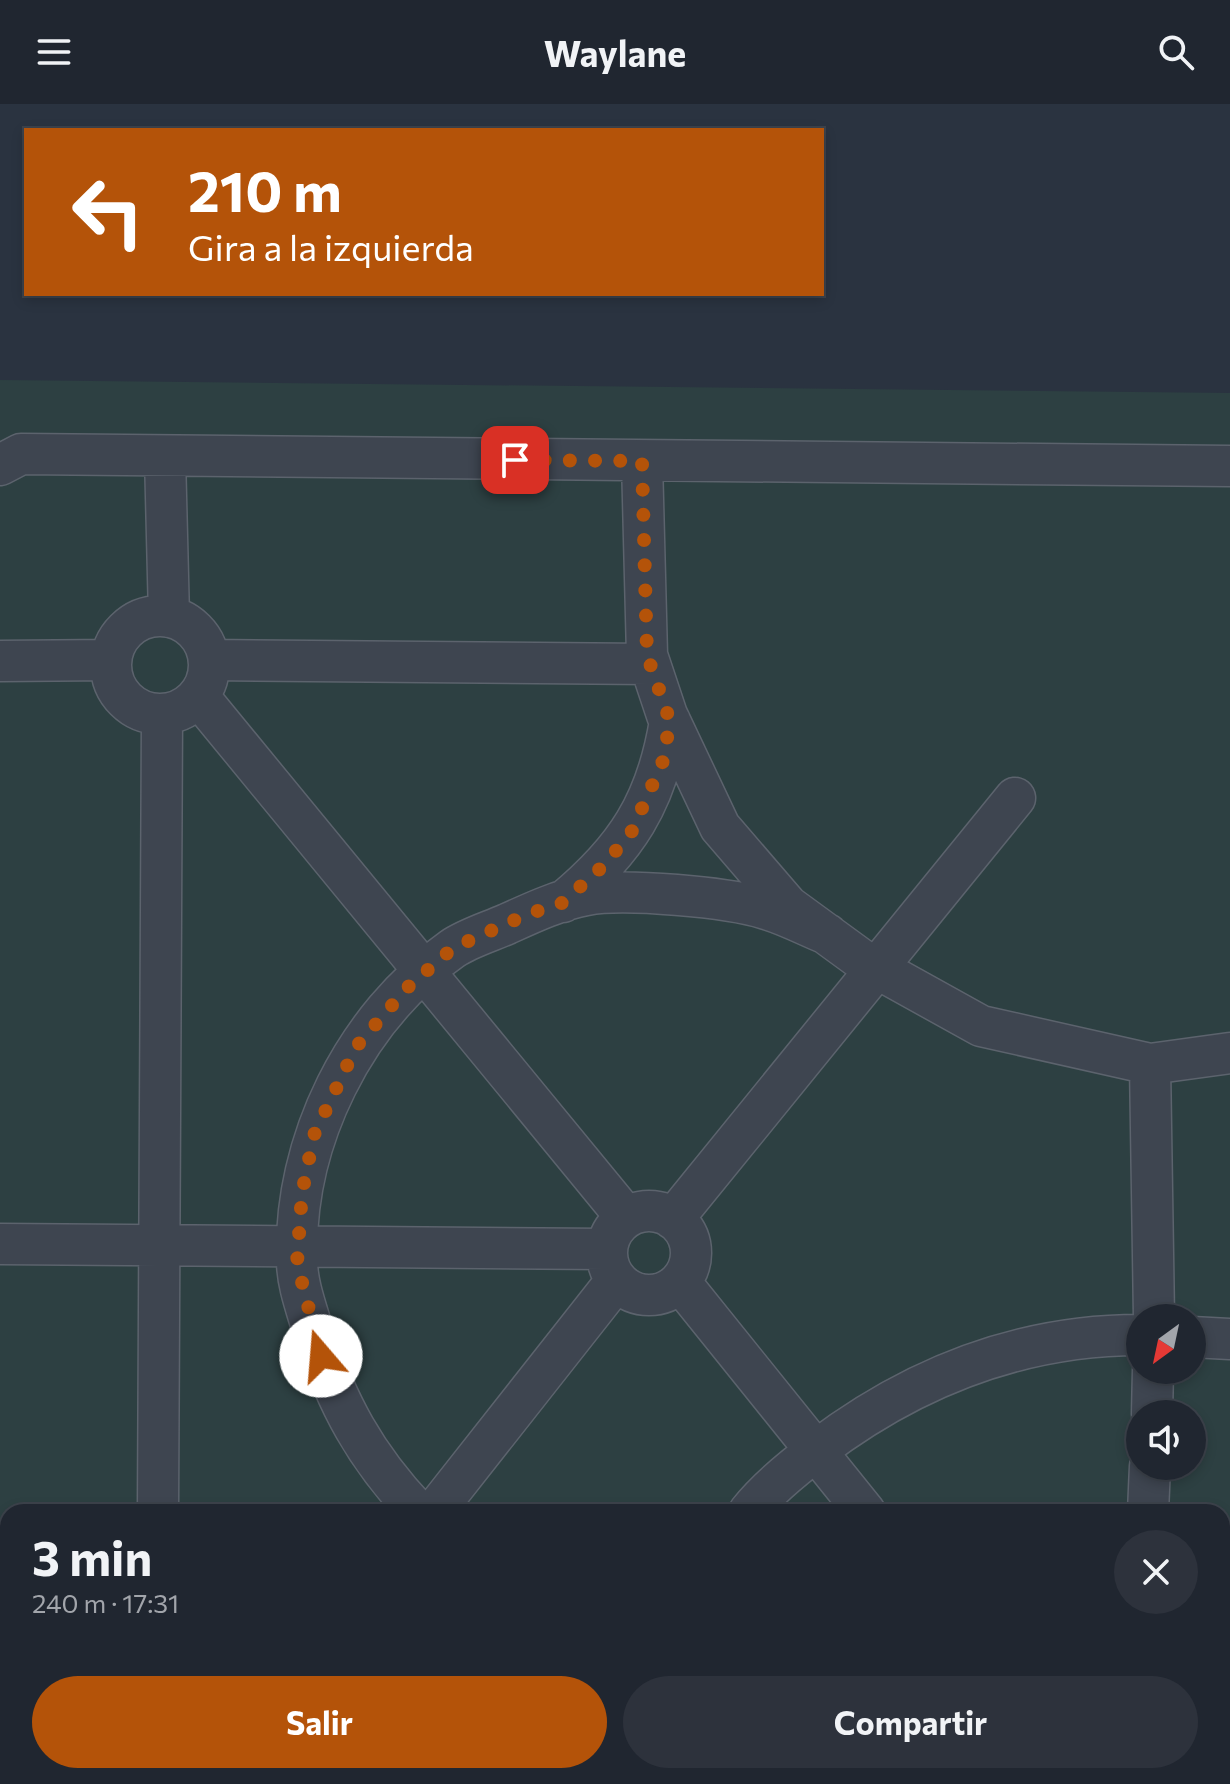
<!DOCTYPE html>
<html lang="es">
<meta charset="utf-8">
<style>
body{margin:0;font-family:Commissioner,sans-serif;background:#2d323c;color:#f1f3f6;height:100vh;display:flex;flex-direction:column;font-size:30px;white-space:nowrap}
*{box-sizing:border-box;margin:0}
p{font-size:26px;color:#a2a5ab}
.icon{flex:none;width:44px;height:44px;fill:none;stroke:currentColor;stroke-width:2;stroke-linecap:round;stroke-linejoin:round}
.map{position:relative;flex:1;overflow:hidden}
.sheet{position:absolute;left:0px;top:1400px;width:1230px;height:280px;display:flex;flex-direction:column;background:#202630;border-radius:24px 24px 0 0;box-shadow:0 4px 12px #0003,0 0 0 2px #3d434c}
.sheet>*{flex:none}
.hud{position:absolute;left:24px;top:24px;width:800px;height:168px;border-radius:0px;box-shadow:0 4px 12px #0003,0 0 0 2px #3d434c;background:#b45309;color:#fff;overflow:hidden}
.needle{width:52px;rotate:213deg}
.tools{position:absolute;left:1126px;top:1200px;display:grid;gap:16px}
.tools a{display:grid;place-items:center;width:80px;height:80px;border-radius:50%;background:#202630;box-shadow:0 4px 12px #0003,0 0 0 2px #3d434c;font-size:40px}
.pin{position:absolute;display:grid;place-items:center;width:68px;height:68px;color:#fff;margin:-34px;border-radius:16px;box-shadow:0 4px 12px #0006}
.me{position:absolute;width:88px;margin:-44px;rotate:342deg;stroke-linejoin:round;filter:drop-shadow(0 0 6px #0008)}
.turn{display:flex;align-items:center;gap:28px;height:168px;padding:0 32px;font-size:36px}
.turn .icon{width:104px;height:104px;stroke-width:2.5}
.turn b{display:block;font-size:56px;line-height:68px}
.round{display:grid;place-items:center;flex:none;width:84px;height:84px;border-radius:42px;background:#2d323c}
.head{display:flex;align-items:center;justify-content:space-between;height:136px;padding:0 32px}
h1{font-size:48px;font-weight:700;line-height:60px}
.primary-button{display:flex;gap:16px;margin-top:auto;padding:16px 32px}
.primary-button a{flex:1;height:92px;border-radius:48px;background:#b45309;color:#fff;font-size:32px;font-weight:700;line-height:92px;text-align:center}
.primary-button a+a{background:#2d323c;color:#f1f3f6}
header{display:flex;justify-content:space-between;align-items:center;height:104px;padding:0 32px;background:#202630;font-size:36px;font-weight:700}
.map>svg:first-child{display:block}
</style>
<header><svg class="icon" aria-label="menu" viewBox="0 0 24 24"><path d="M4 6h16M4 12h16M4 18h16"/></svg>Waylane<svg class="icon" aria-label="search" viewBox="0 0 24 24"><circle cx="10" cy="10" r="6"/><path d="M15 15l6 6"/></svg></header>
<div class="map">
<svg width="1230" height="1680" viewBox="0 0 1230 1680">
<rect width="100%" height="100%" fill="#2a3340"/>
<!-- green -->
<path fill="#2d4042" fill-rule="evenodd" d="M0,276L1230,289V1680H0ZM1140,1214H1192V1266H1140ZM1140,1310H1192V1362H1140ZM8,1408H1222V1672H8Z"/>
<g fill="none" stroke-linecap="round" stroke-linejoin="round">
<defs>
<path id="minor" d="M165,352L169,513
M642,357L647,551L667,611L720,723L788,802L862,856L981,922L1150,960L1230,949
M0,361L21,350L1230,362
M111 561a49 49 0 1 1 98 0a49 49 0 1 1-98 0Z
M209,556L650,560
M0,557L111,556
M199,593L626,1113
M563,798C626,746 657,698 670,617
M1150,960L1154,1214
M607 1149a42 42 0 1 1 84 0a42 42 0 1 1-84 0Z
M673,1115L1015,694
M0,1140L606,1145
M680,1178L865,1408
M1192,1233L1230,1235
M1152,1310L1153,1266
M158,1408L162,611
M418,1408C365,1352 337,1300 313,1227C307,1206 297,1180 297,1157C293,1038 354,914 452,845C468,834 489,828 507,820C531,809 559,796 586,791C624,784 729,793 766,805C787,811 807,822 827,830
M434,1408L616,1177
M749,1408C768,1384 793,1364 817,1346C913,1273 1019,1231 1140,1231
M1148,1408L1150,1362
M1222,1513L1230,1515
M158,1680V1672
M220,1680L226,1672
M630,1680L631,1672
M900,1680L903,1672
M1138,1680V1672"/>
</defs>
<!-- minor casing -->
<use href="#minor" stroke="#5c636d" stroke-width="43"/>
<!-- minor -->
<use href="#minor" stroke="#3e4550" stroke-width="40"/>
</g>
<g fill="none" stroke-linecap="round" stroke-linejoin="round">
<!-- route -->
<path stroke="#b45309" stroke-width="14" stroke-dasharray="0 25.2" d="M321,1252L297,1159L302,1089L314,1031L356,943L407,884L453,844L528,810L562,799L602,763L631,729L663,657L670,617L647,551L642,357L515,356"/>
</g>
</svg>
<div class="tools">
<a><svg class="needle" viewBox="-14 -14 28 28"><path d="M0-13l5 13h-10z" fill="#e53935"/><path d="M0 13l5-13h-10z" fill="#a2a5ab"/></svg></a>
<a><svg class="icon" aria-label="sound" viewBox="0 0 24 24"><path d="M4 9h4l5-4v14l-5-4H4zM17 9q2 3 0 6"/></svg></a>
</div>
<div class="pin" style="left:515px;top:356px;background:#d93025"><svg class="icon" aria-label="arrive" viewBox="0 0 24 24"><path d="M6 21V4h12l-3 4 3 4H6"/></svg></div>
<svg class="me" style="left:321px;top:1252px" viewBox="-20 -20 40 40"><circle r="19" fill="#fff"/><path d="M0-13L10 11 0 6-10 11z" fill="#b45309"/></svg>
<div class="hud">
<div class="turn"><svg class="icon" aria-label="left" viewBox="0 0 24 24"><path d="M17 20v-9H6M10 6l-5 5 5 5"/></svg><div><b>210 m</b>Gira a la izquierda</div></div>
</div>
<section class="sheet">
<div class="head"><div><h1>3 min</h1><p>240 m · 17:31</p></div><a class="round"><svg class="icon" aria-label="close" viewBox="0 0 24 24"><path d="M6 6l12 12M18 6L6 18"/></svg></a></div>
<div class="primary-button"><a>Salir</a><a>Compartir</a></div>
</section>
</div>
